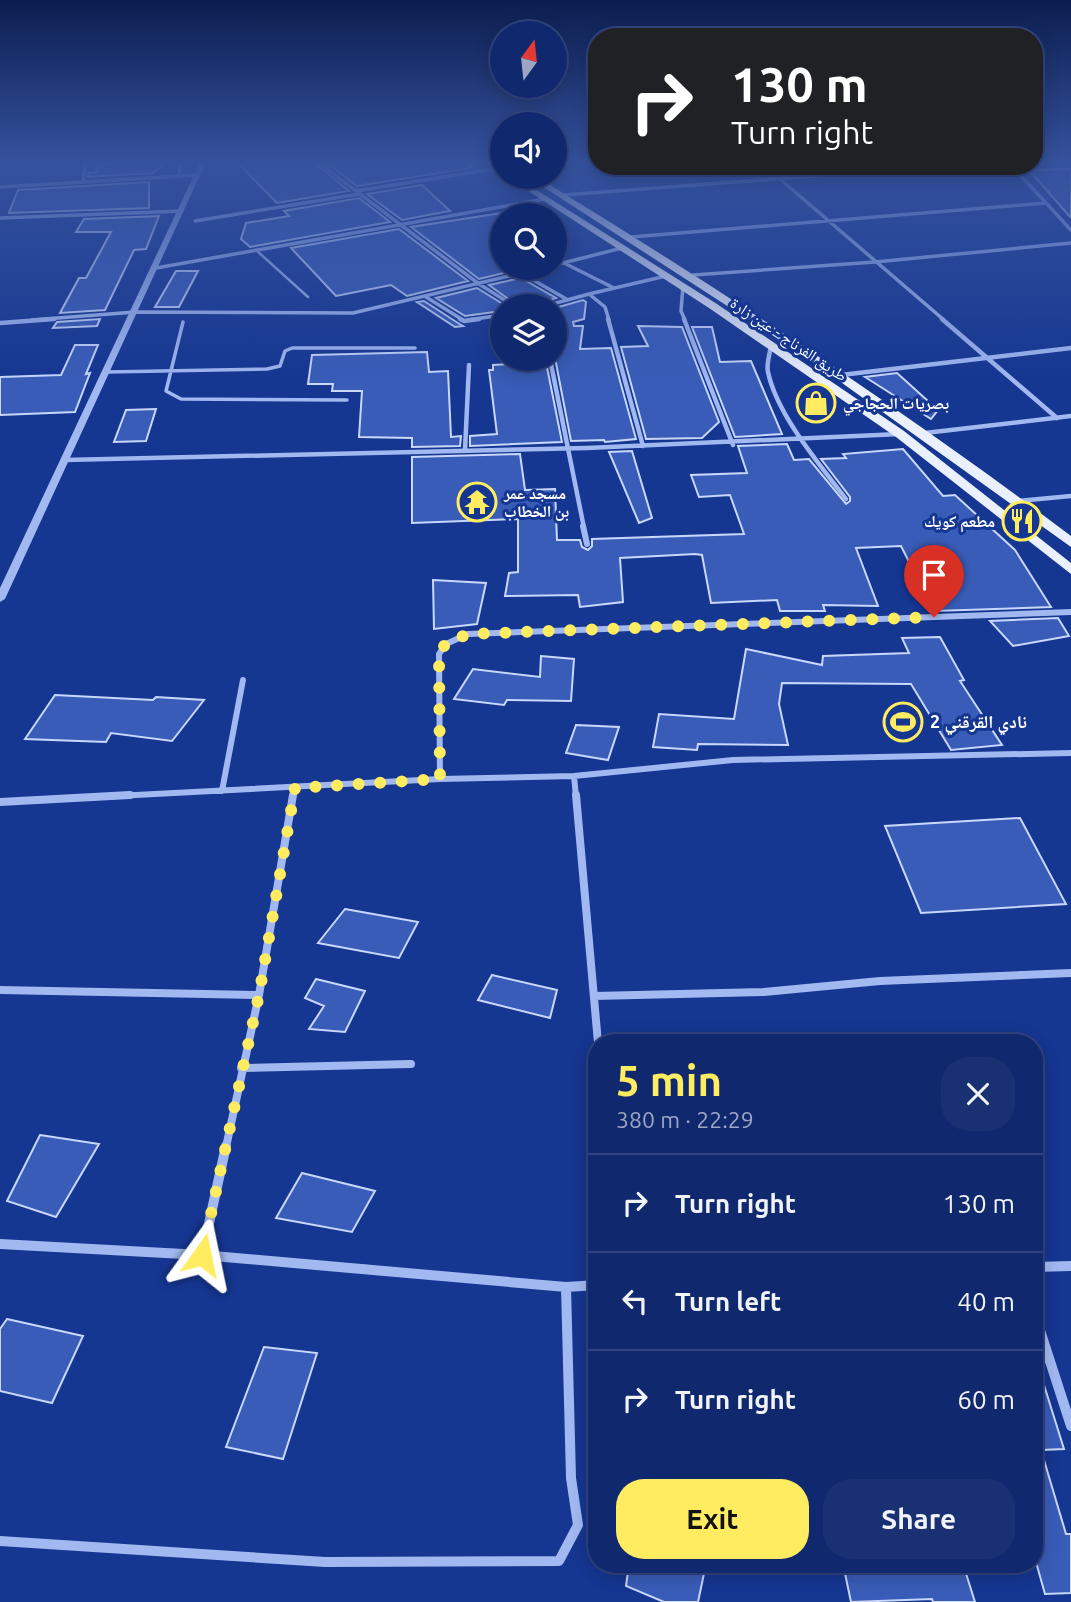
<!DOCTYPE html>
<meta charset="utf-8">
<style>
body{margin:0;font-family:Ubuntu,"Noto Naskh Arabic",sans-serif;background:#193072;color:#f1f3f6;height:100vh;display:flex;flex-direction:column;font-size:26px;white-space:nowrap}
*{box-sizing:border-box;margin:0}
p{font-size:23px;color:#9ca6c2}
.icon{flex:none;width:38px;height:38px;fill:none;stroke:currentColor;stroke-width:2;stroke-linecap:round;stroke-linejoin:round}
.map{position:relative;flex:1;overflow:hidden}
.details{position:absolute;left:588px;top:1034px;width:455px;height:539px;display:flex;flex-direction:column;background:#10286d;border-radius:28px;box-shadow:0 4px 18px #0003,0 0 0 2px #304480}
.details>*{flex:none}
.hud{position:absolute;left:588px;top:28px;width:455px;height:147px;border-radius:28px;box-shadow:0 4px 18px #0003,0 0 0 2px #304480;background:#202124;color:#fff;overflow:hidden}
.needle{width:46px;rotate:15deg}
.buttons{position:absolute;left:490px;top:21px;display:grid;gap:14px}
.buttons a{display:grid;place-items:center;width:77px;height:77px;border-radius:50%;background:#10286d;box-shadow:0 4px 18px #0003,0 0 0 2px #304480;font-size:35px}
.pin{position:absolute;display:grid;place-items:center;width:60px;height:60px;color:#fff;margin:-72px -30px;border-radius:50% 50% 50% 0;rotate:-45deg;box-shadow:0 0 7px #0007}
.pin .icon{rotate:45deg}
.me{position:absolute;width:77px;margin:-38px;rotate:12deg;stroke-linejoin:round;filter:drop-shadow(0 0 5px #0008)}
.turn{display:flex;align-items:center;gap:24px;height:147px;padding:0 28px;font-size:32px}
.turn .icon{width:91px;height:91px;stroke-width:2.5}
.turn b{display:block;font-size:49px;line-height:60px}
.round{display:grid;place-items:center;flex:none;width:74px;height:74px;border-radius:28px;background:#193072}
.summary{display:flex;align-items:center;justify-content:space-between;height:119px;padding:0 28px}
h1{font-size:42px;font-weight:600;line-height:52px;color:#ffec61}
.primary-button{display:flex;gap:14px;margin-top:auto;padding:14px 28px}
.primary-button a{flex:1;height:80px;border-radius:28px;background:#ffec61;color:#111;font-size:28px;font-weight:600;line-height:80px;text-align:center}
.primary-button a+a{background:#193072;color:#f1f3f6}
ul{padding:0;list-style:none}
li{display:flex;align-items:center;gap:21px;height:98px;padding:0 28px;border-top:2px solid #304480}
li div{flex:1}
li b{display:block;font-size:26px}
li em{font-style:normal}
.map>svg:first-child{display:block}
</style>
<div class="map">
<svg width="1071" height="1602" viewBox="0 0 1071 1602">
<rect width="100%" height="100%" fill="#153691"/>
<!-- building -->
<path fill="#395cb8" stroke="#c8d7fc" stroke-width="2" d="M114,160H169L153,173L88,177L89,173L97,172L96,165L115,163Z
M235,160H311L349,191L277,203Z
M323,160H471V168L357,186Z
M1071,169V218L1029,170Z
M149,182V208L9,213L18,190Z
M422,185L450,211L402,220L367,194Z
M359,198L390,222L250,247L241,239L246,223L289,216L284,211Z
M502,213V268H524L479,279L411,227Z
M159,216L146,249L134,250L105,310L60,313L79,278H86L111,232H76L84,219Z
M399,229L468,281L407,296L391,285L336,296L291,248Z
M176,271H198L179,307H155Z
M521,278L556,298L543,302L541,306H518L489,285Z
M477,288L506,306H502V311L465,316L436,298Z
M583,300L586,302L584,319L573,322L574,326H583L580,349L611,348L636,439L605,442L604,440L571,441L555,358V308Z
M424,301L458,323L463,326L455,327L417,302Z
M100,319L97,326L53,328L57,322Z
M638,326L682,327L719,422L702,438L646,439L621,347L648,346Z
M692,327H712L720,362L751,361L782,434L735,437Z
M75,345H98L86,374L90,373L75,412L0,415V377L61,375Z
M427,352L429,372L448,371L451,437L461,436L460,446L412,447V438L359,437L362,391H332L333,384H308L312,355Z
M546,362L562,442L470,446V436L497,434L489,370H493V365Z
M897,373L938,410L931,419L865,377Z
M156,409L146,441L114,442L126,410Z
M787,444L794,460L809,459L846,504L850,501V497L821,459L846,458L843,454L903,449L943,496L955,495L1015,550L1051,607L934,611L901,546L856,548L878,606L823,605L825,611H780L777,600L711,603L702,555L695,554L620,558L623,602L580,607L578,595L505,596L509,573L518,572V519L412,523V457L520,454L525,490L555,489L557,540H580L582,547L588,550L592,546V539L744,534L730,495L699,497L691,475L747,473L738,446Z
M632,451L652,518L639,523L609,452Z
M433,580L486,583L477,624L434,629Z
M1058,618L1069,636L1013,646L990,621Z
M940,637L964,680L960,681L1002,745L951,750L911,684L782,683L779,704L788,745L698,744L697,750L653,747L659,714L734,719L746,649L822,665L823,656L909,653L902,638Z
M541,656L574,659L571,701L507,700L504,705L454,699L473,669L540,677Z
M55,695L153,700L156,697L204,700L172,741L111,733L106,742L25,739Z
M576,725L619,727L608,760L566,753Z
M1020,818L1066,904L921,913L885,826Z
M345,909L418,922L399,958L318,943Z
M492,975L557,990L550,1018L478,1000Z
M316,979L365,991L345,1032L309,1029L324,1006L305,998Z
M40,1135L99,1144L56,1217L7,1201Z
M302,1173L375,1191L352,1232L276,1218Z
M7,1319L83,1336L52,1403L0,1391V1329Z
M264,1347L317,1353L283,1459L226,1447Z
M1034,1369H1039L1064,1449L1041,1450L1066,1534H1071V1593L1045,1594L1034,1555Z
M629,1564H706L698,1602H664L626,1586Z
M843,1564H963L975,1602H933L932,1599L851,1602Z"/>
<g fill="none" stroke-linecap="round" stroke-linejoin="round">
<!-- service-far1 -->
<path stroke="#a1b8f1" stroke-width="2.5" d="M256,250L308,297"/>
<!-- service -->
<path stroke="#a1b8f1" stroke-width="3.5" d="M183,322L166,391L181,399L347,400
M107,372L267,369L280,366L285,351L292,348H415"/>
<!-- minor-far4 -->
<path stroke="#a1b8f1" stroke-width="3.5" d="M315,160L479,284L514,306
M1034,160H1071
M1012,166L1071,230
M179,176L181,160
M780,179L944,320
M83,182L86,160
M0,187L199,175
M356,191L499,168
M563,195L947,166
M0,218L182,211
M195,221L359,194
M631,237L1046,203
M564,263L614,288
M555,265L622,248
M156,268L545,199
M521,273L568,300
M693,275L875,262L1071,243
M683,286L681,311L685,320
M589,294L666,276
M426,297L463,320
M545,306L589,294L605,307L609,320
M32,320L135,312L353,313L543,268
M468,320L502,315"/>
<!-- minor-far3 -->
<path stroke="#a1b8f1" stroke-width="4.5" d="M460,319L464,321L479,319
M608,319L643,446
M684,319L733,445
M942,319L1057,418
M0,323L54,319
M771,345C770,354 766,364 768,372C777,415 820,465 846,499
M550,359L584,528
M841,375L1071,348
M925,433L1071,416
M465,450L469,365
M65,460L587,448L900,434
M1018,501L1071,496"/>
<!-- minor-far2 -->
<path stroke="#a1b8f1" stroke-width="6" d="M583,526L587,544
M574,776L576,797
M440,779L439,654L446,644L468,634L1071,612
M222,791L243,680
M97,797L440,779L574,776L733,760L1071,753
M292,797L294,788"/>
<!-- minor-far1 -->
<path stroke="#a1b8f1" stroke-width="8" d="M576,795L598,1043
M0,802L130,795
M0,990L259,995
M594,996L764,992L880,981L1071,973
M241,1068L411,1064
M226,1147L259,995L293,795"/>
<!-- minor -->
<path stroke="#a1b8f1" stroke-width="10" d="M0,1244L202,1255L566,1287L597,1285
M202,1255L226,1146
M1034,1267L1071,1266
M1034,1312L1071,1426
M0,1541L325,1562L559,1561L578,1525L571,1478L566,1287"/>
<!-- tertiary -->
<path fill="#a1b8f1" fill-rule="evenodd" d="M201,160H207L5,599L0,602V588Z"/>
<!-- primary -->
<path fill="#ebf0ff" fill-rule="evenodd" d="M481,160H491L502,168V173Z
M507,177H516L717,304L904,431L1071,563V574L896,437L709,308Z
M528,177H537C720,289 900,407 1071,536V547L803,355Z"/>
</g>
<!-- sky -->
<linearGradient id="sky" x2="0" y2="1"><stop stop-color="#0c1e50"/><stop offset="0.42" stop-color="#35529d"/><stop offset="1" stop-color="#35529d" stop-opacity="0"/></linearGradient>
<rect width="1071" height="384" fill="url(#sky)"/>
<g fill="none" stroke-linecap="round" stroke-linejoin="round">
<!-- route -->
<path stroke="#ffec61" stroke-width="12" stroke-dasharray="0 21.6" d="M202,1255L259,995L295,788L440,779L439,654L446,643L468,634L934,617"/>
</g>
<!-- icons -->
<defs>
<symbol id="shop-ring" viewBox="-11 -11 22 22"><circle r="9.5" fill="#153691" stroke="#ffec61" stroke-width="1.5"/><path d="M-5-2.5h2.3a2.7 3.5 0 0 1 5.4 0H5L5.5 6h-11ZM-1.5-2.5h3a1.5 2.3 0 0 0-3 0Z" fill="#ffec61"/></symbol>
<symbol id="temple-ring" viewBox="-11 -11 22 22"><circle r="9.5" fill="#153691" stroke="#ffec61" stroke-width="1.5"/><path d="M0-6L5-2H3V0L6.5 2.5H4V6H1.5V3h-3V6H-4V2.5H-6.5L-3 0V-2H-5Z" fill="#ffec61"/></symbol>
<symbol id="restaurant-ring" viewBox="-11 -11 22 22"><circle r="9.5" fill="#153691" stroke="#ffec61" stroke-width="1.5"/><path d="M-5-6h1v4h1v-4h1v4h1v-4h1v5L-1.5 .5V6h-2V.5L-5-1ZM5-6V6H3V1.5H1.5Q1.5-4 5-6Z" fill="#ffec61"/></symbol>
<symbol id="stadium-ring" viewBox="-11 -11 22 22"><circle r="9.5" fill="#153691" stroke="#ffec61" stroke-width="1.5"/><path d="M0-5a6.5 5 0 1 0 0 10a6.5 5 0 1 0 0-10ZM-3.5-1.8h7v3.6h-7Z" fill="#ffec61"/></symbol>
</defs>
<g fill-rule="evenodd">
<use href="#shop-ring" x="794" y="381" width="44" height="44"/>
<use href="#temple-ring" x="455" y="480" width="44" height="44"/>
<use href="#restaurant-ring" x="1000" y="499" width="44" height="44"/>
<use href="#stadium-ring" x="881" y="700" width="44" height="44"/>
</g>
<g text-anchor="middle" stroke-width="6" stroke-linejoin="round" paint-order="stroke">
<!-- far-street labels -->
<g font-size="16" fill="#fff" stroke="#153691">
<text transform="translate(789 339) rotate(34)" y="6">طريق الفرناج - عين زارة</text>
</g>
<!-- far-poi labels -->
<g font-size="16" font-weight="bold" fill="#fff" stroke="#153691" text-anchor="start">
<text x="843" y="409">بصريات الحجاجي</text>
<text x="504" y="499">مسجد عمر<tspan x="504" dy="18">بن الخطاب</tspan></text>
<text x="995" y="527" text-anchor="end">مطعم كويك</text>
</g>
<!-- poi labels -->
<g font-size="18" font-weight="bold" fill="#fff" stroke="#153691" text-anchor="start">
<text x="930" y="728">نادي القرقني 2</text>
</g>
</g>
</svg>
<div class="buttons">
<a><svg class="needle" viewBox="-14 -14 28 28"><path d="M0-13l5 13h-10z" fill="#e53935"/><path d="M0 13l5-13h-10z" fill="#9ca6c2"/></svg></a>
<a><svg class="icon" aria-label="sound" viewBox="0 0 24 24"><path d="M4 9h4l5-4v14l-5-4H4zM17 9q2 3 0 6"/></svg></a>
<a><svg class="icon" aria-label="search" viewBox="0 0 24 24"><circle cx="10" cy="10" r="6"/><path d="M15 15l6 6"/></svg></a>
<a><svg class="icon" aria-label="layers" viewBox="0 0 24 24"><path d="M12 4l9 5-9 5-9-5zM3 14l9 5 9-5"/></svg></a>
</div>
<div class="pin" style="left:934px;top:617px;background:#d93025"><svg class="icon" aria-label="arrive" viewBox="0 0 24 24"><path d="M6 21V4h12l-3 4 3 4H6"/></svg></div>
<svg class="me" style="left:202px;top:1255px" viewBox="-20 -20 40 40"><path d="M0-17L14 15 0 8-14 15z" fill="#ffec61" stroke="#fff" stroke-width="4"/></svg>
<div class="hud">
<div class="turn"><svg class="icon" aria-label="right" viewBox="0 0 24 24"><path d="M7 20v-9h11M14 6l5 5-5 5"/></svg><div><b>130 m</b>Turn right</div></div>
</div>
<section class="details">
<div class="summary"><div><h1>5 min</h1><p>380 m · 22:29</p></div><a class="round"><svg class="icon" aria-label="close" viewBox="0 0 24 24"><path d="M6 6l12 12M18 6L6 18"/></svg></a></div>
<ul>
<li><svg class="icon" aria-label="right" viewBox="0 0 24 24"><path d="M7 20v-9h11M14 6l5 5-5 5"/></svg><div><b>Turn right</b></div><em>130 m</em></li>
<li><svg class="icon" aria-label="left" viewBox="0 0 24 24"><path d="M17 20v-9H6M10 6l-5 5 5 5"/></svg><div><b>Turn left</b></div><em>40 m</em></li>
<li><svg class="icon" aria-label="right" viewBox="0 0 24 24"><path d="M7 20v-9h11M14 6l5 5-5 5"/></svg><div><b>Turn right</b></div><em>60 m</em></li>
</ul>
<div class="primary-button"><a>Exit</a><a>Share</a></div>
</section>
</div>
